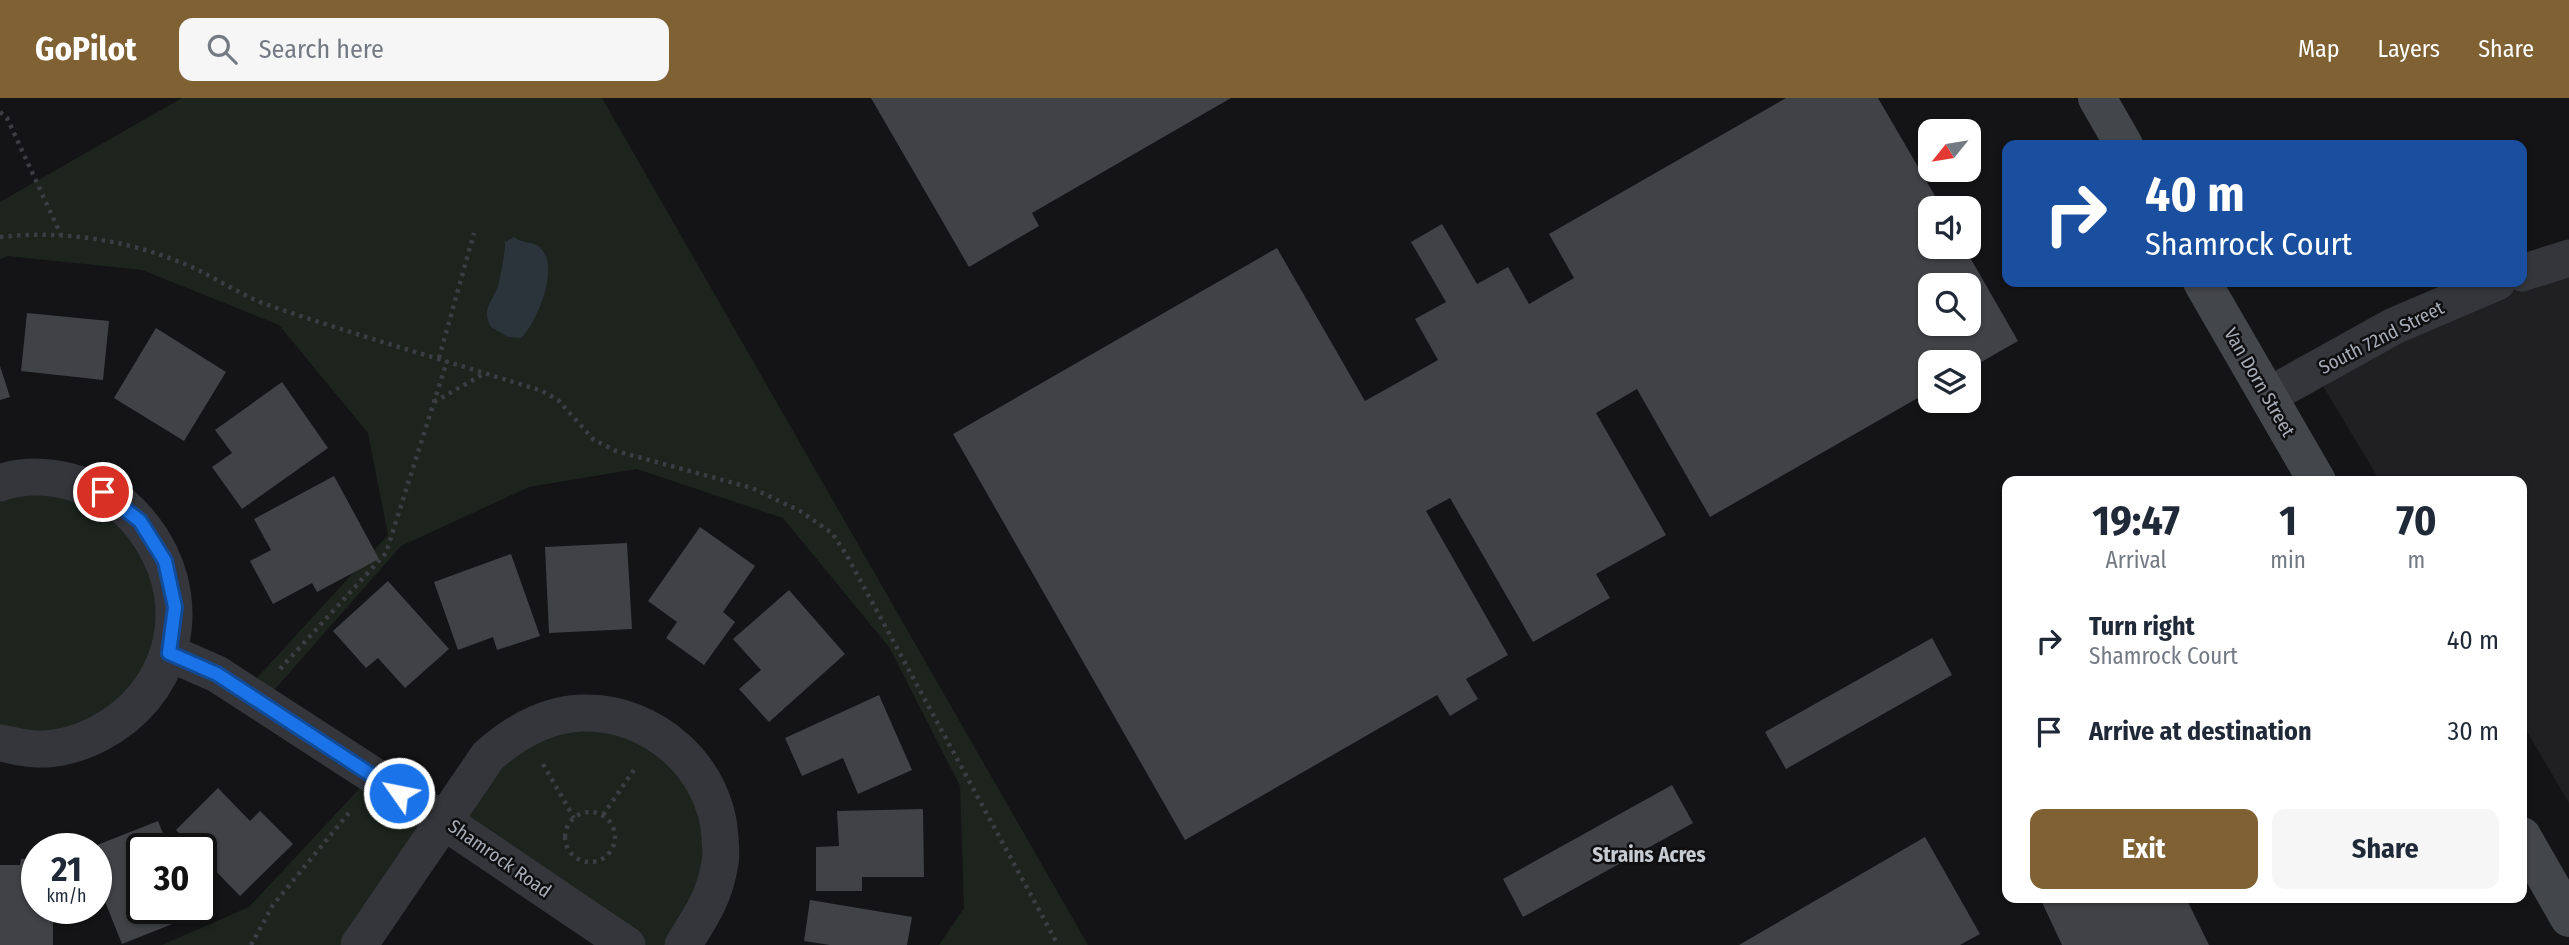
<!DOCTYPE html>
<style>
body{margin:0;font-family:"Fira Sans Condensed",sans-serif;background:#f6f6f7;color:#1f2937;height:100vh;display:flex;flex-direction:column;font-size:26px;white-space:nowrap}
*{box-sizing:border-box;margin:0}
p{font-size:23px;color:#747a83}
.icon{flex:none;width:38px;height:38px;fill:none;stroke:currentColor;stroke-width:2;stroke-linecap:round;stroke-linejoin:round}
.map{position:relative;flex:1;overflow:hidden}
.panel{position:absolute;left:2002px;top:378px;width:525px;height:427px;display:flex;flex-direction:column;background:#fff;border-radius:14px;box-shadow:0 2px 5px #0004}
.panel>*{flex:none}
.guide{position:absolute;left:2002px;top:42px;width:525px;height:147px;border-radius:14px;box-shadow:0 2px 5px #0004;background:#1a4fa0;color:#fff;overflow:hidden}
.needle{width:46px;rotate:240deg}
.tools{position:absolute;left:1918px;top:21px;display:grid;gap:14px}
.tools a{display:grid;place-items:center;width:63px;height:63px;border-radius:14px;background:#fff;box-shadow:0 2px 5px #0004;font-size:35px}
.speed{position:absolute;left:21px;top:735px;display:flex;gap:14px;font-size:35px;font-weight:700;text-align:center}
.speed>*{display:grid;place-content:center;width:91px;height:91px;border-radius:50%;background:#fff;box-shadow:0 2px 5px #0004;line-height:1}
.speed small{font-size:18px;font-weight:400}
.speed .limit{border:4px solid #111;border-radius:10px;background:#fff;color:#111}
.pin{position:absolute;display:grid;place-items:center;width:60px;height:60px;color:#fff;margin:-30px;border:4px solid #fff;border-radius:50%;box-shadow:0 2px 7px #0007}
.me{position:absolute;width:77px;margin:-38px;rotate:303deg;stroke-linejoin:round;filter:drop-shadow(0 0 5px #0008)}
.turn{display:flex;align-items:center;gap:24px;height:147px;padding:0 28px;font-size:32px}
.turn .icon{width:91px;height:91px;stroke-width:2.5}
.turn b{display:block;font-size:49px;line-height:60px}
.eta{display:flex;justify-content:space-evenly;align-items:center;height:119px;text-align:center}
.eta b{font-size:42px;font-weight:700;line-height:49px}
.action{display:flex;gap:14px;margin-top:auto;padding:14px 28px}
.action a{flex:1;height:80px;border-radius:14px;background:#7f6133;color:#fff;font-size:28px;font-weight:700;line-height:80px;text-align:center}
.action a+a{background:#f6f6f7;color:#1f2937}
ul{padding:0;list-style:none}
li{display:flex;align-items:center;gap:21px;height:91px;padding:0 28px}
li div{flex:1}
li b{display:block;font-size:26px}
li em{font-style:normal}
header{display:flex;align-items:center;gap:42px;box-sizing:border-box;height:98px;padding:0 35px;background:#7f6133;color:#fff}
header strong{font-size:33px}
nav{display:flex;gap:38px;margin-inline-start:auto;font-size:24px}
.search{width:490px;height:63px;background:#f6f6f7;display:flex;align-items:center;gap:18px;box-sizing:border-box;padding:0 24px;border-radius:14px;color:#747a83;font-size:26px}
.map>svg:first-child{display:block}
</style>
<header>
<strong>GoPilot</strong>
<div class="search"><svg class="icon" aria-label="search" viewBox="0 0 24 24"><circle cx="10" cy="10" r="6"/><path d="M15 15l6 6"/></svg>Search here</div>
<nav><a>Map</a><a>Layers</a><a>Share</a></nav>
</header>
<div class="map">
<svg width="2569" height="847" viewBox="0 0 2569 847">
<rect width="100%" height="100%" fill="#141416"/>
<!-- built -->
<path fill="#202023" d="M2569,160V705L2522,625V383H2380L2314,273Z"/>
<!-- green -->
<path fill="#1c241d" d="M182,0H602L1088,847H939L964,810L960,688L889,549L783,420L637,371L529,389L401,448L262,606L244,594L388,437L368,335L279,227L142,172L8,158L0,161V104Z
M0,385L103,394L175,509L120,625L0,645Z
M623,619L719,722L683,847H627L442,723L359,847H162L249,809L372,677L442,722L508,640Z"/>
<!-- water -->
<path fill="#2a343a" d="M514,139C524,147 536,142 543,153C558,172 537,225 521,240L508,239L491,229C481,212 492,204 498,188C500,181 506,150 505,144Z"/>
<!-- building -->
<path fill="#404246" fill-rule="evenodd" d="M871,0H1231L1032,115L1039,128L969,169Z
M1786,0H1878L1942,110H1930V149H1964L2018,243L1969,271V264H1930V293L1710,419L1637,291L1596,315L1666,437L1596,476L1610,500L1533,544L1450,400L1426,413L1508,557L1466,581L1478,601L1450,618L1437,597L1185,742L953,336L1277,150L1365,303L1438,262L1415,221L1446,204L1411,144L1442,126L1477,186L1508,169L1529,206L1574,180L1549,136ZM1930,187H1969V226H1930Z
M27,215L109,223L103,282L21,273Z
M156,230L226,274L184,343L114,300Z
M0,268L10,299L0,302Z
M282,284L328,350L242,411L212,369L232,355L215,332Z
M334,378L379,461L317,494L312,485L273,506L250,463L271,452L254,421Z
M700,429L755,468L723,514L735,524L704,567L666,540L677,524L648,503Z
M627,445L632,531L549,535L545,449Z
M511,456L540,538L497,552L493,539L458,552L434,484Z
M388,483L449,551L405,590L378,560L366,570L333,533Z
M789,492L845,556L769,624L739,591L761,572L733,541Z
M1932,540L1952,577L1786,671L1765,634Z
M879,597L912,672L858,696L843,660L802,678L785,640Z
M1672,687L1693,725L1523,819L1503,781Z
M218,690L250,723L260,713L293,746L240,798L201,758V751H194L176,732Z
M923,711L924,779H862V793H816V749L839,748L837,713Z
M158,723L169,751H142V810H192L195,817L122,846L96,781V751H87Z
M1925,739L1980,836L1960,847H1739Z
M21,761H37V810H53V847H0V767H20Z
M2040,800H2186L2209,847H2062Z
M810,802L912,819L907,847H830L804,843Z"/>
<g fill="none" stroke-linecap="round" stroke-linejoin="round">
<!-- path -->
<path stroke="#3b3d42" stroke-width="4.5" stroke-dasharray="3.5 5" stroke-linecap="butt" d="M0,14L7,20L61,137
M0,139C64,132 128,142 187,167C215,179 240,197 268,207C358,238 451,264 542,293L558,302L594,342L616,353L752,390L800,413L832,435L846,456L1058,847
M439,260L474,135
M434,304L485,275
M280,571L386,455L447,263
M543,666L574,720
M565 739a25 25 0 1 1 50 0a25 25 0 1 1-50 0Z
M603,717L636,669
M251,847L273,807L352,711"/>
<!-- street -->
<path stroke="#35363b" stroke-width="37" d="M2522,175L2569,160
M2268,298L2394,228L2497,184
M0,385C24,376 54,378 78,386C86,389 96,390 103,394C123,405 140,423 152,442C196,512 172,598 98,636C81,645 57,652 37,651C25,651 12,647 0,645
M169,555L217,576L442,722L627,847
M359,847L488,658C515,634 546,616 583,615C652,613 716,669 720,739C720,747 722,757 720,765C714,801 701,818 683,847"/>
<!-- secondary -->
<path stroke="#43464b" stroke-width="38" d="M2097,0L2124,47
M2202,184L2317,383
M2522,738L2569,820"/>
</g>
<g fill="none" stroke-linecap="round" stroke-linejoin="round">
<defs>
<path id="route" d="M103,394L140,423L165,463L175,509L169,555L217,576L399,695"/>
</defs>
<!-- route casing -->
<use href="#route" stroke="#114b97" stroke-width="18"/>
<!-- route -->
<use href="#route" stroke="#1a73e8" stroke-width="12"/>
</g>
<g text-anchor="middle" stroke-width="5" stroke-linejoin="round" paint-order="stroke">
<!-- street labels -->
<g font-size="19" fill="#a6acb7" stroke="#0f0f11">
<text transform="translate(2381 239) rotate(-27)" y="7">South 72nd Street</text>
<text transform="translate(2260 284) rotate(60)" y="7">Van Dorn Street</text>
<text transform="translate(500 760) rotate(35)" y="7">Shamrock Road</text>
</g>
<!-- neighbourhood labels -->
<g font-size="21" font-weight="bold" fill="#c7cbd2" stroke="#0f0f11">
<text x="1649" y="764">Strains Acres</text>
</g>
</g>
</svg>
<div class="tools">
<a><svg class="needle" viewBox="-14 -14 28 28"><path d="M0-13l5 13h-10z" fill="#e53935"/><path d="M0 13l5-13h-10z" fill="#747a83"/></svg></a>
<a><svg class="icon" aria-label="sound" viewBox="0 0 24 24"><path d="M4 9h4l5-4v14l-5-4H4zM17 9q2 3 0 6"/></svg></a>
<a><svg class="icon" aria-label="search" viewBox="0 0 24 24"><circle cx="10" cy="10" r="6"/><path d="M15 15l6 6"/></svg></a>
<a><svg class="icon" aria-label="layers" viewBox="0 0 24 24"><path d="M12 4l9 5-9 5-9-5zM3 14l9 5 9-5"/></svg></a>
</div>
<div class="speed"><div>21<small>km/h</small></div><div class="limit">30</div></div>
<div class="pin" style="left:103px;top:394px;background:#d93025"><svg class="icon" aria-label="arrive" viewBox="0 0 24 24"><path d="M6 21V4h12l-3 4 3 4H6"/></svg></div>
<svg class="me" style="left:399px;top:695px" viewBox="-20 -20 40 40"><circle r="17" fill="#1a73e8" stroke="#fff" stroke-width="3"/><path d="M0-11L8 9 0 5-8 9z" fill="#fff"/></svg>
<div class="guide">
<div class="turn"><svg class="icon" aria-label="right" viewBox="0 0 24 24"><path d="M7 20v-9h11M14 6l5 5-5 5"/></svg><div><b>40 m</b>Shamrock Court</div></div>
</div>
<section class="panel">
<div class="eta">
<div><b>19:47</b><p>Arrival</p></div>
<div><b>1</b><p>min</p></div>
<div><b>70</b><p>m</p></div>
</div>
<ul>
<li><svg class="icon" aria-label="right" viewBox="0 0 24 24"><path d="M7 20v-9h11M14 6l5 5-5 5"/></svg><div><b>Turn right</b><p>Shamrock Court</p></div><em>40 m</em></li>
<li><svg class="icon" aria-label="arrive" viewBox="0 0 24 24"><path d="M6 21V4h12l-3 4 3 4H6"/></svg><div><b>Arrive at destination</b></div><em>30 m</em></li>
</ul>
<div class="action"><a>Exit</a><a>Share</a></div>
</section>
</div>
